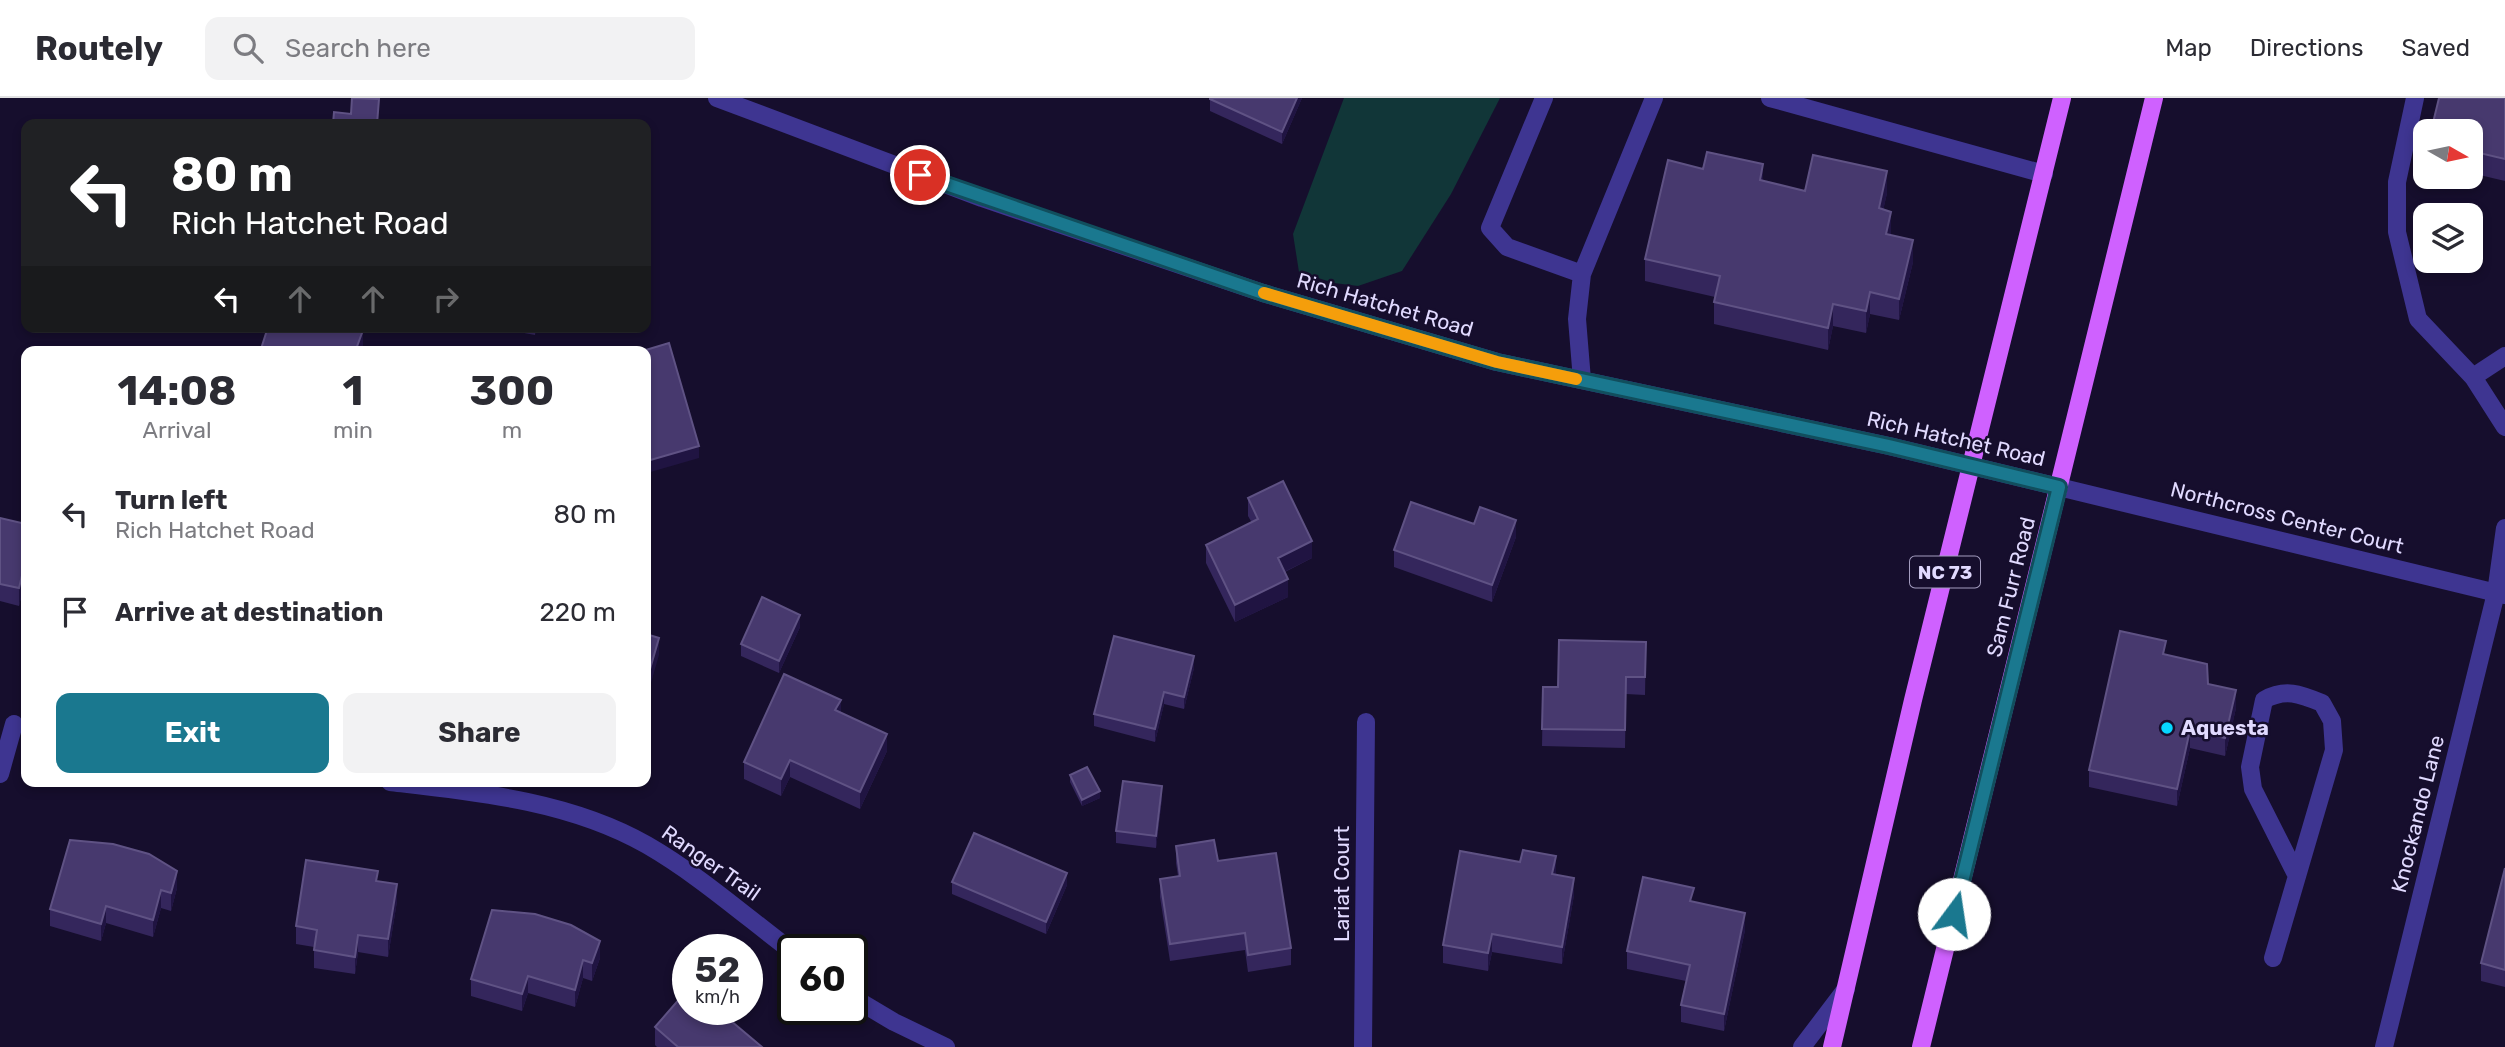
<!DOCTYPE html>
<style>
body{margin:0;font-family:Rubik,sans-serif;background:#f2f2f3;color:#2b2b33;height:100vh;display:flex;flex-direction:column;font-size:26px;white-space:nowrap}
*{box-sizing:border-box;margin:0}
p{font-size:23px;color:#7c7c81}
.icon{flex:none;width:38px;height:38px;fill:none;stroke:currentColor;stroke-width:2;stroke-linecap:round;stroke-linejoin:round}
.map{position:relative;flex:1;overflow:hidden}
.drawer{position:absolute;left:21px;top:248px;width:630px;height:441px;display:flex;flex-direction:column;background:#fff;border-radius:14px;box-shadow:0 4px 10px #0003}
.drawer>*{flex:none}
.banner{position:absolute;left:21px;top:21px;width:630px;height:214px;border-radius:14px;box-shadow:0 4px 10px #0003;background:#202124;color:#fff;overflow:hidden}
.needle{width:46px;rotate:99deg}
.tools{position:absolute;left:2413px;top:21px;display:grid;gap:14px}
.tools a{display:grid;place-items:center;width:70px;height:70px;border-radius:14px;background:#fff;box-shadow:0 4px 10px #0003;font-size:35px}
.speed{position:absolute;left:672px;top:836px;display:flex;gap:14px;font-size:35px;font-weight:700;text-align:center}
.speed>*{display:grid;place-content:center;width:91px;height:91px;border-radius:50%;background:#fff;box-shadow:0 4px 10px #0003;line-height:1}
.speed small{font-size:18px;font-weight:400}
.speed .limit{border:4px solid #111;border-radius:10px;background:#fff;color:#111}
.pin{position:absolute;display:grid;place-items:center;width:60px;height:60px;color:#fff;margin:-30px;border:4px solid #fff;border-radius:50%;box-shadow:0 2px 7px #0007}
.me{position:absolute;width:77px;margin:-38px;rotate:14deg;stroke-linejoin:round;filter:drop-shadow(0 0 5px #0008)}
.turn{display:flex;align-items:center;gap:24px;height:147px;padding:0 35px;font-size:32px}
.turn .icon{width:91px;height:91px;stroke-width:2.5}
.turn b{display:block;font-size:49px;line-height:60px}
.lanes{display:flex;align-items:center;height:66px;padding:0 35px;background:#0003;justify-content:center;gap:35px;direction:ltr}
.lanes .off{opacity:.35}
.eta{display:flex;justify-content:space-evenly;align-items:center;height:119px;text-align:center}
.eta b{font-size:42px;font-weight:700;line-height:49px}
.button{display:flex;gap:14px;margin-top:auto;padding:14px 35px}
.button a{flex:1;height:80px;border-radius:14px;background:#1a788f;color:#fff;font-size:28px;font-weight:700;line-height:80px;text-align:center}
.button a+a{background:#f2f2f3;color:#2b2b33}
ul{padding:0;list-style:none}
li{display:flex;align-items:center;gap:21px;height:98px;padding:0 35px}
li div{flex:1}
li b{display:block;font-size:26px}
li em{font-style:normal}
header{display:flex;align-items:center;gap:42px;box-sizing:border-box;height:98px;padding:0 35px;background:#fff;border-bottom:2px solid #e1e1e2}
header strong{font-size:33px}
nav{display:flex;gap:38px;margin-inline-start:auto;font-size:24px}
.search{width:490px;height:63px;background:#f2f2f3;display:flex;align-items:center;gap:18px;box-sizing:border-box;padding:0 24px;border-radius:14px;color:#7c7c81;font-size:26px}
.map>svg:first-child{display:block}
</style>
<header>
<strong>Routely</strong>
<div class="search"><svg class="icon" aria-label="search" viewBox="0 0 24 24"><circle cx="10" cy="10" r="6"/><path d="M15 15l6 6"/></svg>Search here</div>
<nav><a>Map</a><a>Directions</a><a>Saved</a></nav>
</header>
<div class="map">
<svg width="2505" height="949" viewBox="0 0 2505 949">
<rect width="100%" height="100%" fill="#160e2d"/>
<!-- green -->
<path fill="#113638" d="M1344,0H1500L1451,96L1402,173L1358,188L1334,185L1299,174L1293,136Z"/>
<g fill="none" stroke-linecap="round" stroke-linejoin="round">
<!-- minor -->
<path stroke="#3e3591" stroke-width="18" d="M717,0L982,100L1263,195L1497,264L1889,348L2505,497
M1544,0L1490,130L1507,149L1582,176
M1770,0L2044,76
M2415,0L2397,84V134L2418,221L2473,279L2505,329
M2473,279L2505,258
M1582,282L1577,221L1582,176L1654,0
M0,676L14,626
M390,684C477,694 570,703 647,747C699,777 745,818 793,854
M2273,860L2334,652L2332,623L2322,605C2300,596 2285,590 2264,602L2250,669L2253,691L2297,778
M852,899L894,924L946,949
M1363,949L1366,624
M1802,949L1846,891
M2384,949L2496,495L2505,430"/>
<!-- major -->
<path stroke="#cf61ff" stroke-width="18" d="M1832,949L1913,602L2062,0
M1921,949L2154,0"/>
</g>
<!-- wall -->
<path fill="#34265c" d="M1210,0H1302L1282,46L1210,13Z
M2505,0V83L2471,75V33Z
M1703,71L1805,93L1887,95L1883,112L1891,135V137L1913,164L1899,222L1870,216L1866,235L1833,228L1828,252L1714,226V204L1715,199L1645,183V161Z
M491,229H536L535,237Z
M1248,400L1312,460L1285,474L1288,499L1235,524L1206,465V447L1252,425L1248,418Z
M0,420L26,426V478L19,508L0,503Z
M1474,426L1516,439L1492,504L1394,469V452Z
M800,529L779,575L741,558V546Z
M1646,544L1645,597L1626,596L1625,650L1542,648L1543,589H1558Z
M2166,557L2208,586L2236,610L2225,658L2190,650L2177,708L2089,689V672Z
M1194,570L1184,611L1164,606L1155,644L1094,628V616Z
M841,615L887,653L860,711L790,679L781,698L744,681V664Z
M1070,677L1100,700L1082,708L1070,684Z
M1162,700L1156,750L1116,745V733Z
M1176,748L1218,763L1291,850V867L1248,874L1245,852L1170,863L1160,799V781L1178,778L1176,765Z
M2505,770V889L2481,883V865Z
M1556,776L1574,797L1562,866L1492,854L1488,873L1443,865V847Z
M378,783L397,803L388,859L358,854L355,876L314,870V849L296,846V828Z
M952,784L1067,787L1046,836L952,796Z
M177,790L171,813L161,810L153,839L106,825L101,843L50,828V811Z
M1694,804L1745,832L1724,933L1681,924V907L1686,883L1627,871V853Z
M600,860L592,883L583,880L575,909L528,895L522,913L471,898V881Z
M655,929L762,949H657L655,947Z"/>
<!-- shaded-wall -->
<path fill="#201442" d="M1297,0H1302L1282,46V34Z
M1763,66V88L1760,82Z
M1887,73V95L1879,132V110Z
M1891,114V135L1886,158V136Z
M1913,142V164L1899,222V201Z
M1870,194V216L1866,235V213Z
M1833,206V228L1828,252V230Z
M363,232V250L361,254H355Z
M699,348V360L647,375V363Z
M1516,422V439L1492,504V487Z
M1312,443V460L1278,477V460Z
M26,461V478L19,508V490Z
M1288,481V499L1235,524V507Z
M800,517V529L779,575V563Z
M659,540V557L646,602V585Z
M1194,558V570L1184,611V599Z
M2236,592V610L2225,658V640Z
M1164,594V606L1155,644V631Z
M841,602V619L835,612Z
M2190,632V650L2177,708V691Z
M887,636V653L860,711V694Z
M790,662V679L781,698V681Z
M1162,688V700L1156,750V738Z
M1100,693V700L1082,708V702Z
M1556,758V775L1552,793V776Z
M177,773V790L171,813V795Z
M1067,775V787L1046,836V824Z
M1574,780V797L1562,866V849Z
M397,786V803L388,859V841Z
M161,792V810L153,839V822Z
M106,808V825L101,843V826Z
M1745,815V832L1724,933V916Z
M1492,836V854L1488,873V855Z
M358,837V854L355,876V859Z
M600,843V860L592,883V865Z
M583,862V880L575,909V892Z
M528,878V895L522,913V896Z"/>
<!-- building -->
<path fill="#47396e" stroke="#5f5284" stroke-width="2" d="M352,0L379,1L377,26H333L334,14L351,16Z
M1210,0H1297L1282,34L1210,1Z
M2439,0H2505V61L2471,53V33H2431Z
M1707,54L1763,66L1760,82L1805,93L1813,57L1887,73L1879,110L1891,114L1886,136L1913,142L1899,201L1870,194L1866,213L1833,206L1828,230L1714,204L1720,178L1645,161L1668,62L1703,71Z
M268,229H354L363,232L355,254H260Z
M669,245L699,348L647,363L646,359V254H639Z
M1283,383L1312,443L1278,460L1288,481L1235,507L1206,447L1258,421L1248,400Z
M1411,404L1474,426L1480,409L1516,422L1492,487L1394,452Z
M0,420L26,426V461L19,490L0,486Z
M762,499L800,517L779,563L741,546Z
M2120,533L2166,543L2163,556L2207,566L2208,586L2236,592L2225,640L2190,632L2177,691L2089,672Z
M646,536L659,540L646,585Z
M1114,538L1194,558L1184,599L1164,594L1155,631L1094,616Z
M1559,542L1646,544L1645,579H1626L1625,632L1542,631L1543,589H1558Z
M784,576L841,602L835,612L887,636L860,694L790,662L781,681L744,664Z
M1087,669L1100,693L1082,702L1070,677Z
M1123,683L1162,688L1156,738L1116,733Z
M974,735L1067,775L1046,824L952,784Z
M70,742L113,746L149,756L177,773L171,795L161,792L153,822L106,808L101,826L50,811Z
M1214,742L1218,763L1276,755L1291,850L1248,857L1245,835L1170,846L1160,781L1180,778L1176,748Z
M1523,752L1556,758L1552,776L1574,780L1562,849L1492,836L1488,855L1443,847L1460,753L1520,764Z
M306,762L378,773L376,783L397,786L388,841L358,837L355,859L314,852L317,832L296,828Z
M2505,770V872L2481,865Z
M1643,779L1694,790L1690,803L1745,815L1724,916L1681,907L1690,867L1627,853Z
M492,812L535,816L571,827L600,843L592,865L583,862L575,892L528,878L522,896L471,881Z
M688,891V912H718L762,949H678L655,929Z"/>
<g fill="none" stroke-linecap="round" stroke-linejoin="round">
<defs>
<path id="route" d="M920,77L1263,195L1497,264L1889,348L2059,389L1954,816"/>
</defs>
<!-- route casing -->
<use href="#route" stroke="#114e5d" stroke-width="18"/>
<!-- route -->
<use href="#route" stroke="#1a788f" stroke-width="12"/>
<!-- slow -->
<path stroke="#f59e0b" stroke-width="12" d="M1264,195L1497,264L1576,281"/>
</g>
<!-- markers -->
<circle fill="#06d6ff" stroke="#160e2d" stroke-width="2.5" cx="2167" cy="630" r="7"/>
<g text-anchor="middle" stroke-width="5" stroke-linejoin="round" paint-order="stroke">
<!-- shield labels -->
<rect fill="#160e2d" stroke="#a49dc0" stroke-width="2" x="1910" y="458.5" width="70" height="31" rx="5"/>
<g font-size="19" font-weight="bold" fill="#e1daff">
<text x="1945" y="481">NC 73</text>
</g>
<!-- street labels -->
<g font-size="21" fill="#e1daff" stroke="#160e2d">
<text transform="translate(1385 207) rotate(16)" y="7">Rich Hatchet Road</text>
<text transform="translate(1956 341) rotate(13)" y="7">Rich Hatchet Road</text>
<text transform="translate(2287 420) rotate(14)" y="7">Northcross Center Court</text>
<text transform="translate(2011 489) rotate(-76)" y="7">Sam Furr Road</text>
<text transform="translate(2418 716) rotate(-76)" y="7">Knockando Lane</text>
<text transform="translate(711 765) rotate(35)" y="7">Ranger Trail</text>
<text transform="translate(1342 786) rotate(-90)" y="7">Lariat Court</text>
</g>
<!-- poi labels -->
<g font-size="21" font-weight="bold" fill="#e1daff" stroke="#160e2d" text-anchor="start">
<text x="2181" y="637">Aquesta</text>
</g>
</g>
</svg>
<div class="tools">
<a><svg class="needle" viewBox="-14 -14 28 28"><path d="M0-13l5 13h-10z" fill="#e53935"/><path d="M0 13l5-13h-10z" fill="#7c7c81"/></svg></a>
<a><svg class="icon" aria-label="layers" viewBox="0 0 24 24"><path d="M12 4l9 5-9 5-9-5zM3 14l9 5 9-5"/></svg></a>
</div>
<div class="speed"><div>52<small>km/h</small></div><div class="limit">60</div></div>
<div class="pin" style="left:920px;top:77px;background:#d93025"><svg class="icon" aria-label="arrive" viewBox="0 0 24 24"><path d="M6 21V4h12l-3 4 3 4H6"/></svg></div>
<svg class="me" style="left:1954px;top:816px" viewBox="-20 -20 40 40"><circle r="19" fill="#fff"/><path d="M0-13L10 11 0 6-10 11z" fill="#1a788f"/></svg>
<div class="banner">
<div class="turn"><svg class="icon" aria-label="left" viewBox="0 0 24 24"><path d="M17 20v-9H6M10 6l-5 5 5 5"/></svg><div><b>80 m</b>Rich Hatchet Road</div></div>
<div class="lanes"><svg class="icon" aria-label="left" viewBox="0 0 24 24"><path d="M17 20v-9H6M10 6l-5 5 5 5"/></svg><svg class="icon off" aria-label="ahead" viewBox="0 0 24 24"><path d="M12 20V5M6 11l6-6 6 6"/></svg><svg class="icon off" aria-label="ahead" viewBox="0 0 24 24"><path d="M12 20V5M6 11l6-6 6 6"/></svg><svg class="icon off" aria-label="right" viewBox="0 0 24 24"><path d="M7 20v-9h11M14 6l5 5-5 5"/></svg></div>
</div>
<section class="drawer">
<div class="eta">
<div><b>14:08</b><p>Arrival</p></div>
<div><b>1</b><p>min</p></div>
<div><b>300</b><p>m</p></div>
</div>
<ul>
<li><svg class="icon" aria-label="left" viewBox="0 0 24 24"><path d="M17 20v-9H6M10 6l-5 5 5 5"/></svg><div><b>Turn left</b><p>Rich Hatchet Road</p></div><em>80 m</em></li>
<li><svg class="icon" aria-label="arrive" viewBox="0 0 24 24"><path d="M6 21V4h12l-3 4 3 4H6"/></svg><div><b>Arrive at destination</b></div><em>220 m</em></li>
</ul>
<div class="button"><a>Exit</a><a>Share</a></div>
</section>
</div>
